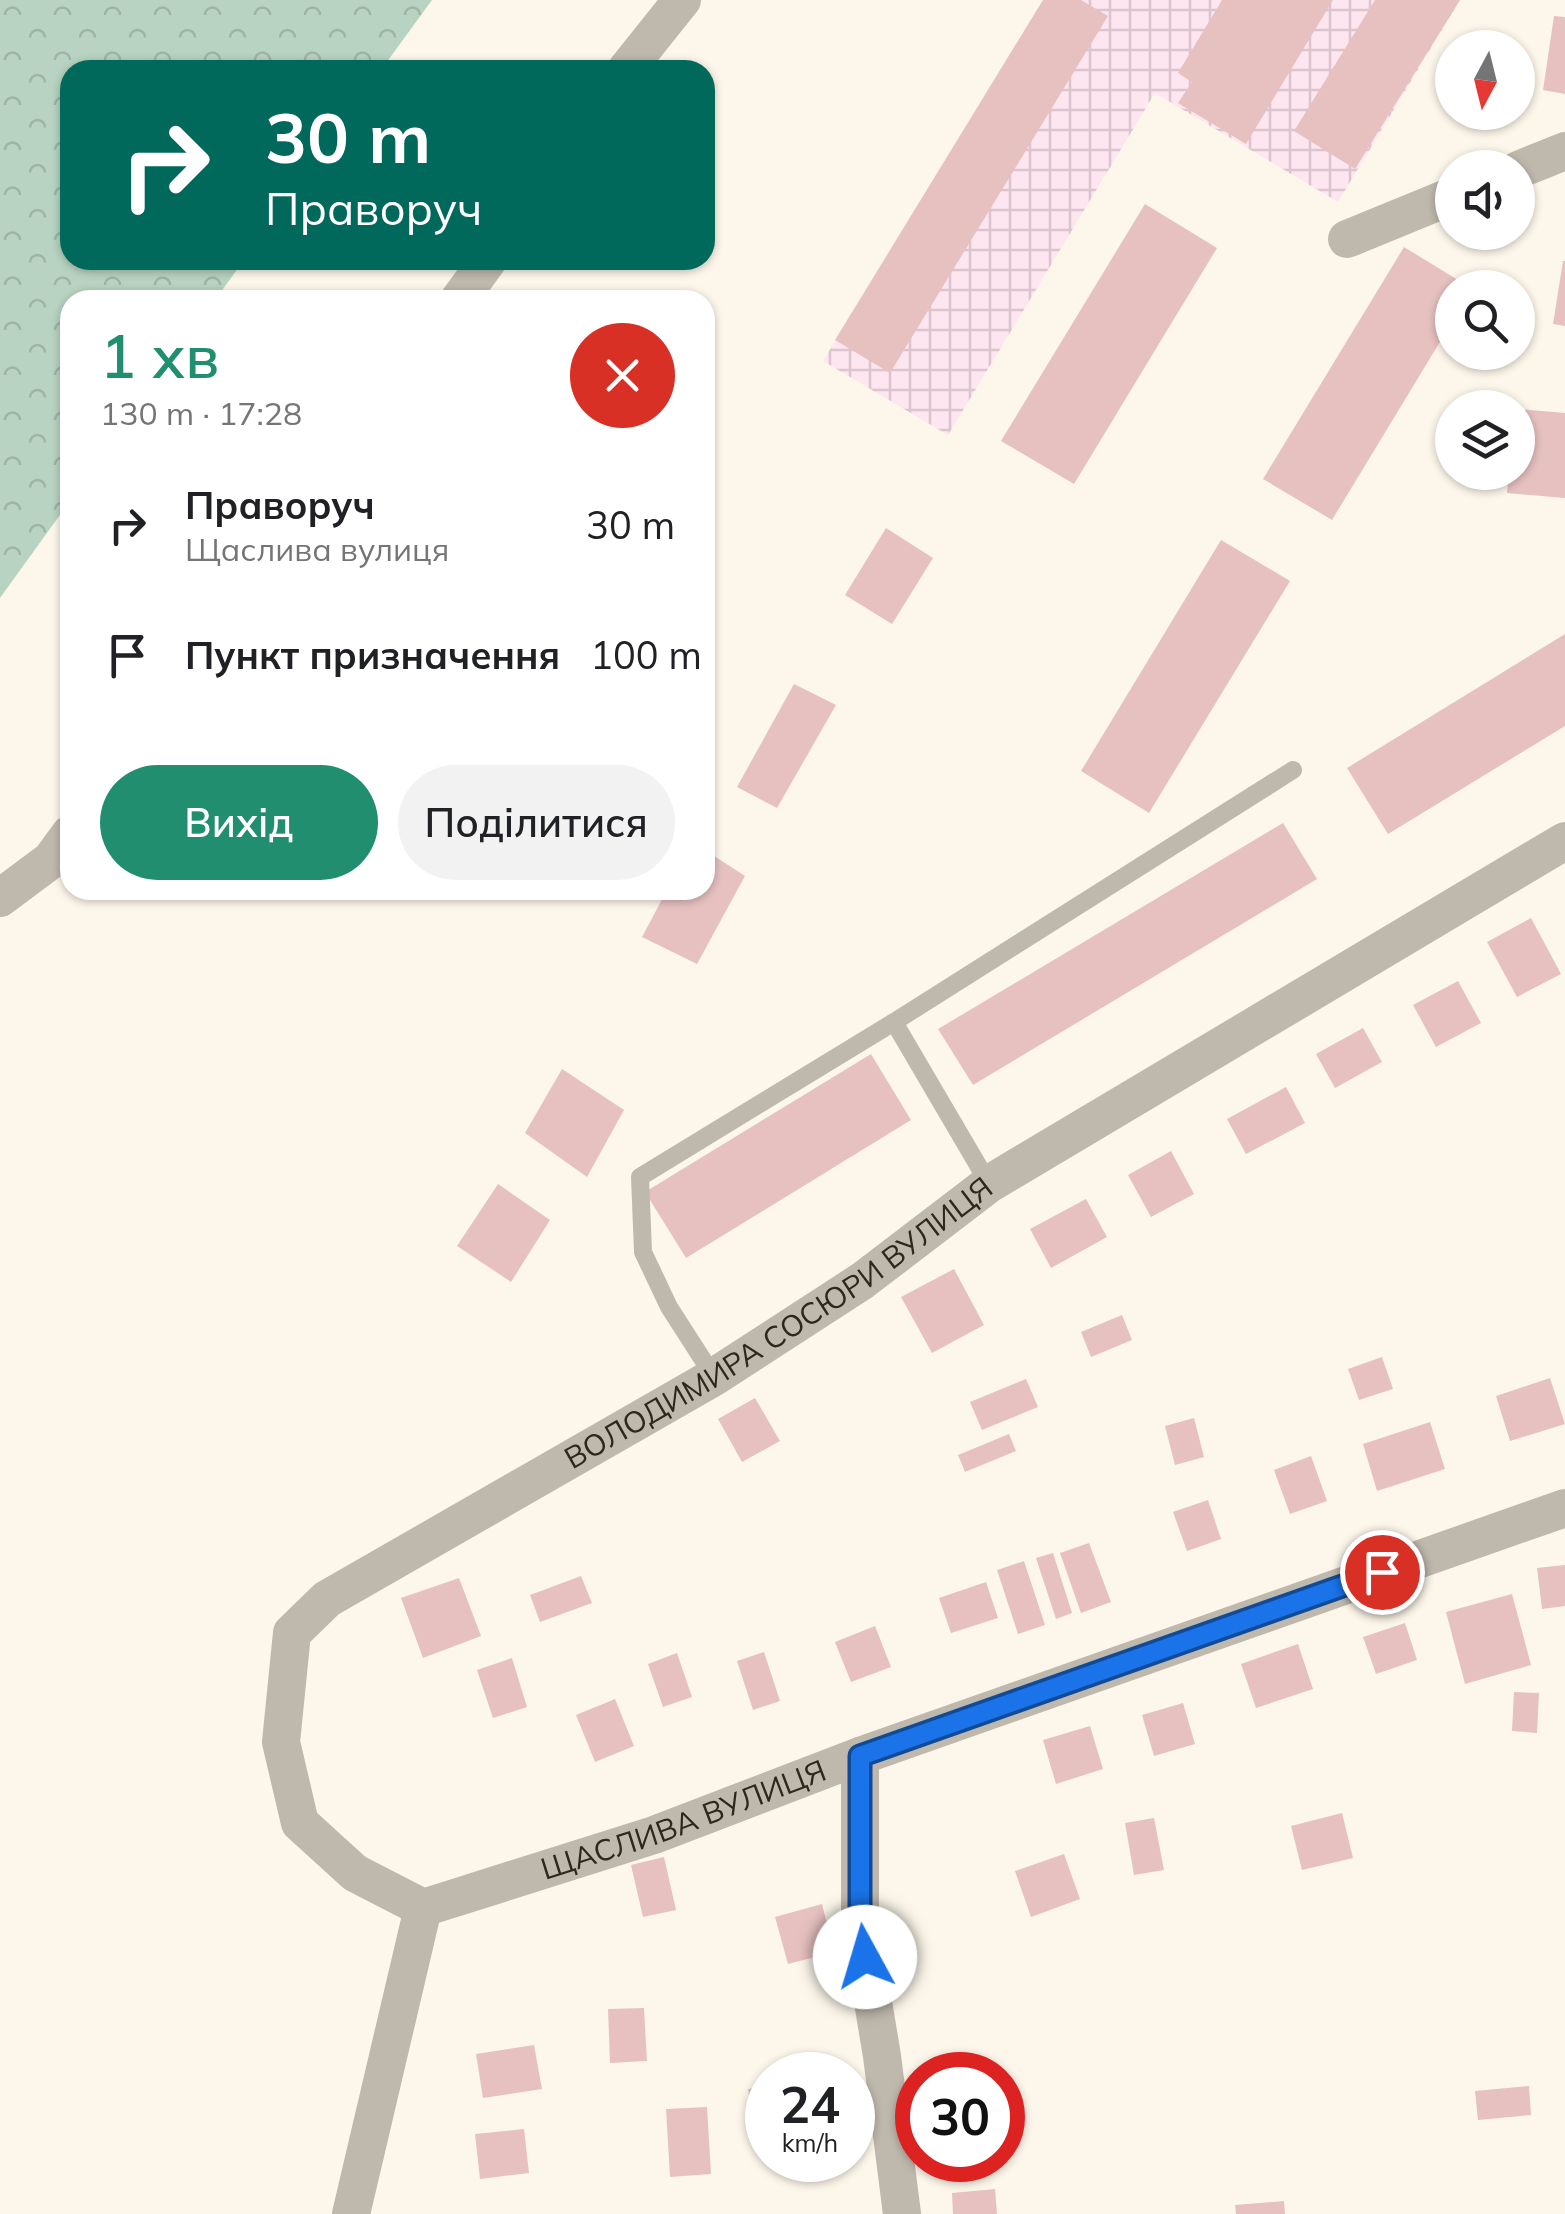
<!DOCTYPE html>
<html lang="uk">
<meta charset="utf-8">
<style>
body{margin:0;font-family:Mulish,sans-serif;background:#f2f2f2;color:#202124;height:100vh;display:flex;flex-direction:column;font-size:38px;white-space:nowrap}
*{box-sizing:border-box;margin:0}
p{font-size:32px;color:#757577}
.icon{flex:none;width:55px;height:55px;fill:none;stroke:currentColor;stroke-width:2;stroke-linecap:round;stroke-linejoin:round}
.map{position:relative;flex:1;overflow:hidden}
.drawer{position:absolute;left:60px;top:290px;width:655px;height:610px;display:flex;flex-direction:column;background:#fff;border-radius:30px;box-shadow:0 2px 8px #0004}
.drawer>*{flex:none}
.hud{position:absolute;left:60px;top:60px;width:655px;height:210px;border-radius:30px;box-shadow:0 2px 8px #0004;background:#00695c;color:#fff;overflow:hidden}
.needle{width:65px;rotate:187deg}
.fabs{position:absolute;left:1435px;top:30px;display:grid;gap:20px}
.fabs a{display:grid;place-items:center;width:100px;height:100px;border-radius:50%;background:#fff;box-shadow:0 2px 8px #0004;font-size:50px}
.speed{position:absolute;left:745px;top:2052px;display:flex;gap:20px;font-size:50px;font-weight:700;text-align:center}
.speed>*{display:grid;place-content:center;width:130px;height:130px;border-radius:50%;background:#fff;box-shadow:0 2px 8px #0004;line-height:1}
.speed small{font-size:25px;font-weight:400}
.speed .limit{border:15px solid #d22;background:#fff;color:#111}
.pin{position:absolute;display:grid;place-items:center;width:85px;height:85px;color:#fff;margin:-42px;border:5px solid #fff;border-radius:50%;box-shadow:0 2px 10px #0007}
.me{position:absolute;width:110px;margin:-55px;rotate:354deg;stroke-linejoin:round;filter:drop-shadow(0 0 8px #0008)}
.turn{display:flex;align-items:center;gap:35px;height:210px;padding:0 40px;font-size:45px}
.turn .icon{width:130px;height:130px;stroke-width:2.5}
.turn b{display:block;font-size:70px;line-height:85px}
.round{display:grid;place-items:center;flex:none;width:105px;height:105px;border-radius:52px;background:#f2f2f2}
.headline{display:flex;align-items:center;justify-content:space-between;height:170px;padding:0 40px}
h1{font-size:60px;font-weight:600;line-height:75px;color:#218f6f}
.primary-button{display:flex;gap:20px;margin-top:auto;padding:20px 40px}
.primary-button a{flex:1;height:115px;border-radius:60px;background:#218f6f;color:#fff;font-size:40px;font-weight:600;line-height:115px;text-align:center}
.primary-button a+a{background:#f2f2f2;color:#202124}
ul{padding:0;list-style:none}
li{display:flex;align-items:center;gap:30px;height:130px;padding:0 40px}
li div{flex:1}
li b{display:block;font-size:38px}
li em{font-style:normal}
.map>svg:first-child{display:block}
</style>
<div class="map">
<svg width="1565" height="2214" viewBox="0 0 1565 2214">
<defs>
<pattern id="industrial-grid" width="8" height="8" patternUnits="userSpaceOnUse" patternTransform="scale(2.5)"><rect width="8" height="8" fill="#fee6f1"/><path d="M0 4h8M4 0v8" fill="none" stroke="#dac5ce"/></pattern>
<pattern id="forest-crowns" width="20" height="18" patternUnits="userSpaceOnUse" patternTransform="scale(2.5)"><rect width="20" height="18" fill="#b8d3c1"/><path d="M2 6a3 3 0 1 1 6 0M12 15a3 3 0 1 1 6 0" fill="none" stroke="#9eb5a5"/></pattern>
</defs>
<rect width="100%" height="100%" fill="#fdf7eb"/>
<!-- industrial -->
<path fill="url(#industrial-grid)" d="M1043,0H1460L1338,202L1155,93L948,435L823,361Z"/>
<!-- forest -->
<path fill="url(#forest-crowns)" d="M0,0H432L381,70H70V260H244L215,300H70V501L0,598Z"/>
<!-- building -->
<path fill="#e6c1c0" d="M1043,0H1081L1108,16L890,373L835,340Z
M1222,0H1333L1246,144L1178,103L1192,82L1178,73Z
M1375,0H1460L1355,169L1294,131Z
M1554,16L1565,17V94L1543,90Z
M1145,204L1217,248L1074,484L1001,441Z
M1404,247L1471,288H1452V322L1332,520L1263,479Z
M1563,261H1565V326L1553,324Z
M1518,409L1565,413V498L1507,493L1509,472H1518Z
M886,528L933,558L892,624L845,595Z
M1221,540L1290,581L1149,813L1081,771Z
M1565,634V726L1388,834L1347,768Z
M794,684L836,705L777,808L737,787Z
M1283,823L1317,879L973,1085L938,1029Z
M705,850L745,876L697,964L642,937L667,890H705Z
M1531,918L1561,974L1517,997L1487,942Z
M1458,981L1481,1023L1436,1047L1413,1005Z
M1363,1028L1382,1062L1335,1088L1316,1054Z
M871,1054L911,1120L686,1258L645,1192Z
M562,1069L624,1110L587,1177L525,1133Z
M1286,1087L1305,1123L1246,1154L1227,1119Z
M1171,1151L1194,1194L1151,1217L1128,1175Z
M498,1184L550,1220L511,1282L457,1246Z
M1086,1199L1107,1237L1051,1268L1030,1229Z
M954,1269L984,1325L932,1353L901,1297Z
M1122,1315L1132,1340L1091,1357L1081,1332Z
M1382,1357L1393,1389L1359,1400L1348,1369Z
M1550,1378L1565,1424L1510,1441L1496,1396Z
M1026,1379L1038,1407L982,1430L970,1402Z
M755,1398L780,1441L742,1462L718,1419Z
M1194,1418L1204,1457L1175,1465L1165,1426Z
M1430,1422L1445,1469L1377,1491L1363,1444Z
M1009,1434L1016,1451L965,1472L958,1455Z
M1311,1456L1327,1501L1290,1514L1274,1470Z
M1208,1500L1221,1539L1187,1551L1173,1512Z
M1089,1543L1111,1602L1081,1613L1060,1553Z
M1053,1553L1072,1613L1056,1619L1036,1558Z
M1024,1561L1045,1625L1018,1634L997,1570Z
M1565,1565V1606L1542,1609L1537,1568Z
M581,1576L592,1603L540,1622L530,1595Z
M459,1578L481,1636L423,1658L401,1598Z
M986,1582L998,1618L951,1633L939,1598Z
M1512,1594L1531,1665L1465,1684L1446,1612Z
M1405,1623L1417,1660L1376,1674L1363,1637Z
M875,1626L891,1667L851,1682L835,1642Z
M1298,1644L1313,1689L1256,1708L1241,1664Z
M764,1652L780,1701L753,1710L737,1661Z
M677,1653L692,1697L663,1707L648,1664Z
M512,1658L527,1707L493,1718L477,1670Z
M1514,1692L1539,1693L1537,1733L1512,1731Z
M615,1699L634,1746L595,1762L576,1715Z
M1183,1703L1195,1744L1154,1756L1142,1715Z
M1090,1726L1103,1769L1056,1784L1043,1740Z
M1342,1813L1353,1858L1302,1870L1291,1826Z
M1154,1818L1164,1870L1134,1875L1125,1823Z
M1064,1854L1080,1899L1031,1917L1015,1871Z
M664,1857L676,1910L643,1917L631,1865Z
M822,1904L834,1952L788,1964L775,1917Z
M644,2008L647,2061L610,2063L608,2009Z
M534,2045L542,2089L483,2098L476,2054Z
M768,2086V2118L754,2120L748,2089Z
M1529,2086L1531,2115L1478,2120L1475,2091Z
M707,2107L711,2174L670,2177L666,2109Z
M524,2129L529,2173L480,2179L475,2134Z
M995,2189L997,2214H953L952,2193Z
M1284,2201L1285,2214H1236L1235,2205Z"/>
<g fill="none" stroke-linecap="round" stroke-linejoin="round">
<!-- lane -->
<path stroke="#bfb8ac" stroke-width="18" d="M989,1184L894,1022L1293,770
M714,1377L669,1307L643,1252L640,1177L894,1022"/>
<!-- street -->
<g stroke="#bfb8ac" stroke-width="38">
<path d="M626,70L682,0"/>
<path d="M1518,170L1565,151"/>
<path d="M1347,239L1452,196"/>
<path d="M459,300L488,260"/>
<path d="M0,898L51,860L70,834"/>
<path d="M860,1756V1924L882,2056L902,2214"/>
<path id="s1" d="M423,1908L355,1873L300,1823L281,1742L292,1633L327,1599L714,1377L862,1281L989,1184L1565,841"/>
<path id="s2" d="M423,1908L654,1835L860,1756L1565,1508"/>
<path d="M351,2214L423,1908"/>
</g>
</g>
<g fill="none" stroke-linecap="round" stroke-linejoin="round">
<defs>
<path id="route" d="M865,1957L860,1924V1756L1382,1572"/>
</defs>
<!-- route casing -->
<use href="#route" stroke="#114b97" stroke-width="25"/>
<!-- route -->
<use href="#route" stroke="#1a73e8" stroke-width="18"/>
</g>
<g text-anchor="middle" stroke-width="9" stroke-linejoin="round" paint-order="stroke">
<!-- street labels -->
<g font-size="30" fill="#2d271c" stroke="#fff">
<text dy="10" stroke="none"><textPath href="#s1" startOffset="922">ВОЛОДИМИРА СОСЮРИ ВУЛИЦЯ</textPath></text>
<text dy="10" stroke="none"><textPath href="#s2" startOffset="275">ЩАСЛИВА ВУЛИЦЯ</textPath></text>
</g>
</g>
</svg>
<div class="fabs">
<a><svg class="needle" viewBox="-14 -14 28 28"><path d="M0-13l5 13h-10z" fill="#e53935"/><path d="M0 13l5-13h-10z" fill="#757577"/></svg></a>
<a><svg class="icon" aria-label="sound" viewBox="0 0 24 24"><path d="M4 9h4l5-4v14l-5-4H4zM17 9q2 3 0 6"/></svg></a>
<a><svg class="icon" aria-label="search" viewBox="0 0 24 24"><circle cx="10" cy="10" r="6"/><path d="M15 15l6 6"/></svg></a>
<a><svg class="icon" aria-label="layers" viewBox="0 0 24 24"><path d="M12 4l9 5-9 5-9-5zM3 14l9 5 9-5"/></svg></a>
</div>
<div class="speed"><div>24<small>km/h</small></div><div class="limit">30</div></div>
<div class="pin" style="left:1382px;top:1572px;background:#d93025"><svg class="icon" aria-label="arrive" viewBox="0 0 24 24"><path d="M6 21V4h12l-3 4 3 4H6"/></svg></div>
<svg class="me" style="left:865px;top:1957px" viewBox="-20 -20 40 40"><circle r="19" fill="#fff"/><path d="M0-13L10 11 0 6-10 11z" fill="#1a73e8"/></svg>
<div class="hud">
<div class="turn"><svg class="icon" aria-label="right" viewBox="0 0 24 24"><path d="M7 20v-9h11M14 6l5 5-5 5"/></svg><div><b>30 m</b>Праворуч</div></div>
</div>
<section class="drawer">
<div class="headline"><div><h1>1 хв</h1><p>130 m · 17:28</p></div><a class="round" style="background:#d93025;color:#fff"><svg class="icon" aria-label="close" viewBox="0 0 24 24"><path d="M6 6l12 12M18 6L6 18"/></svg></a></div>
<ul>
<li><svg class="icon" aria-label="right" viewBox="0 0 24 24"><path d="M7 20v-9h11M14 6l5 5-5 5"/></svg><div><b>Праворуч</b><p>Щаслива вулиця</p></div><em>30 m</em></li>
<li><svg class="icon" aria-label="arrive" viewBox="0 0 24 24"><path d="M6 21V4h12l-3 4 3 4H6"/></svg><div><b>Пункт призначення</b></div><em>100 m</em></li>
</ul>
<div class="primary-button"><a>Вихід</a><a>Поділитися</a></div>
</section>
</div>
